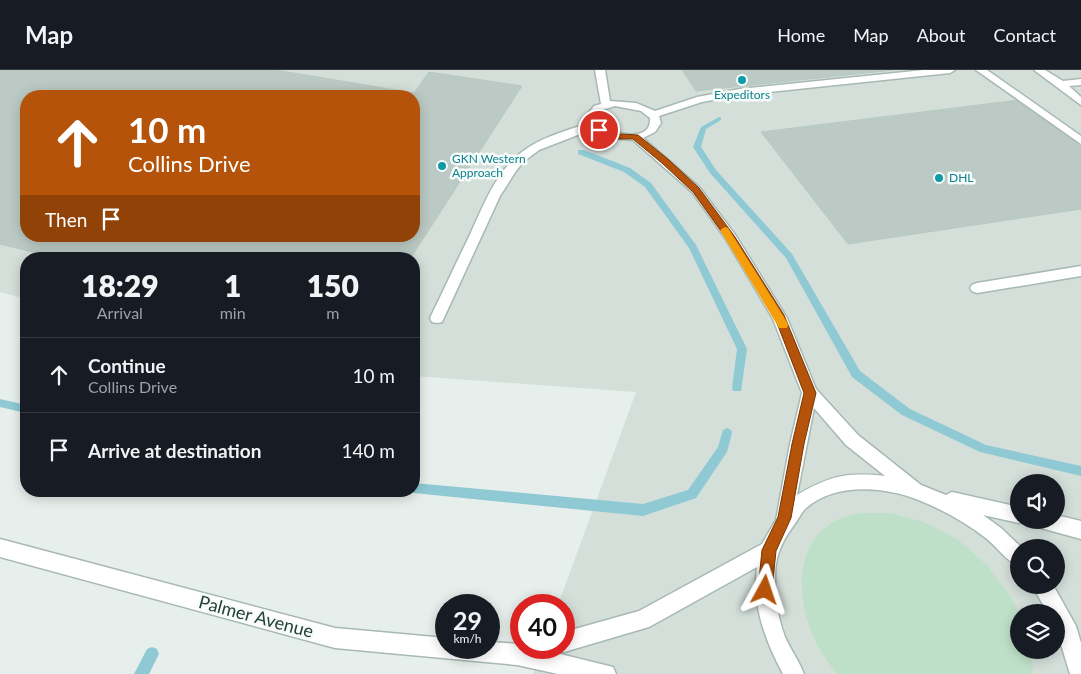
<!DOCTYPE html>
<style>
body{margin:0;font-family:Lato,sans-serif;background:#20242c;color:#f1f3f6;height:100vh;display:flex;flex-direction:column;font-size:19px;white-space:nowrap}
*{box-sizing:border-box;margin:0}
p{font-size:16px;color:#9ea1a6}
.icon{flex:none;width:28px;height:28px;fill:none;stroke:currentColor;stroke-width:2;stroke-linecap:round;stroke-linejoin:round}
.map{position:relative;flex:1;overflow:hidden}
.details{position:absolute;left:20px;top:182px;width:400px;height:245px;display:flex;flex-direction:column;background:#171b24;border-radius:20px;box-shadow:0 2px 12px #0003}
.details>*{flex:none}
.banner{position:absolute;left:20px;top:20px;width:400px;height:152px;border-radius:20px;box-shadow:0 2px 12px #0003;background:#b45309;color:#fff;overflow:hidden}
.fabs{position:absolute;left:1010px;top:404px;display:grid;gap:10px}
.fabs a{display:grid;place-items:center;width:55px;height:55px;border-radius:50%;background:#171b24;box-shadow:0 2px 12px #0003;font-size:25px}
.speed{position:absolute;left:435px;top:524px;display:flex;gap:10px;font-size:25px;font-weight:700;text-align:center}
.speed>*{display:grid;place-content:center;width:65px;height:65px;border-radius:50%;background:#171b24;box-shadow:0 2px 12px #0003;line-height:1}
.speed small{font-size:12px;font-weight:400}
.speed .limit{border:8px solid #d22;background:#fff;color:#111}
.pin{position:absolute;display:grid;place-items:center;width:42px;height:42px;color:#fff;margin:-21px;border:2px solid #fff;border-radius:50%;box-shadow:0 1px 5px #0007}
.me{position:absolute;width:55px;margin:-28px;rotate:5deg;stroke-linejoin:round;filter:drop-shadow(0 0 4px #0008)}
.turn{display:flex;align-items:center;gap:18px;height:105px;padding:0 25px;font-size:22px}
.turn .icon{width:65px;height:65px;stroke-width:2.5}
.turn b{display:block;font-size:35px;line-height:42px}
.then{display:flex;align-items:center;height:48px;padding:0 25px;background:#0003;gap:10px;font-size:19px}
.eta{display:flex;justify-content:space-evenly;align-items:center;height:85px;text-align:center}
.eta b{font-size:30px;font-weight:800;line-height:35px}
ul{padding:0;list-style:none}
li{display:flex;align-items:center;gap:15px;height:75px;padding:0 25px;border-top:1px solid #363941}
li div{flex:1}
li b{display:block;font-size:19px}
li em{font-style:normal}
header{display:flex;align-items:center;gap:30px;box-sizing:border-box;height:70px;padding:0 25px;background:#171b24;border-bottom:1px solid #363941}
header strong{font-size:24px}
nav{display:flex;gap:28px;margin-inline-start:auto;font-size:18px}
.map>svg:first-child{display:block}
</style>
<header>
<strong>Map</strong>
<nav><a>Home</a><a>Map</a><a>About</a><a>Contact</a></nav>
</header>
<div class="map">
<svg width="1081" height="604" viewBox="0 0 1081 604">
<rect width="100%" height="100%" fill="#e6efeb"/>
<!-- built -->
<path fill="#d4dfda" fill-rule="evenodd" d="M0,0H1081V604H533L543,578H564V535H558L636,322L414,306V189H26V229L0,222ZM26,26H414V166H26ZM1019,412H1056V450H1019ZM1019,478H1056V515H1019ZM1019,542H1056V580H1019Z"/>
<!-- green -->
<path fill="#bfe0c8" d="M860,443H891L924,452L957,469L987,495L1011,527L1019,544V580H1030L1033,599L1031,604H837C829,593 819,581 814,568C797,531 793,474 835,451C843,447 852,445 860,443Z"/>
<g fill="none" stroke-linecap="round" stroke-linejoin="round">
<!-- stream -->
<path fill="#8ec9d4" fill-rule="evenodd" d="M719,47L721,48V50L706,59L701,77L716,100L792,184L860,301L910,339L986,375L1081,396V406L980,382L902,345L852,307L786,188L710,103L693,77L701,57Z
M578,80H584L630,98L651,113L696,175L747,279L741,321H733L732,318L737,279L689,178L645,117L624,102L578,84Z
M0,329L26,335V343L0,337Z
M727,358L731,360L732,363L727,382L696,428L643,446L414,423L410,421H414V413L643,434L688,420L718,377L723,360Z
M152,577L157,579L159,584L149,604H134L147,579Z"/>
</g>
<!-- building -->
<path fill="#bbcac4" stroke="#b8c9c2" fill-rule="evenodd" d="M0,0H276L414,23L429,2L522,16L410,189H61L0,174ZM26,26H414V166H26Z
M682,0H894L696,21Z
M1019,30L1081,77V139L848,174L761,62Z"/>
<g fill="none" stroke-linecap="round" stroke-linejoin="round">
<defs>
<path id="minor" d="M595,0H605L610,31L636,33L655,41L697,27L740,19L924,0H955L950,3L740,25L702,32L659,46L661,53L655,62L643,68L700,118L736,166L787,248L816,319L858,365L921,415L946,425L952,422L1019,437V450H1026L1019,453L983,445L1001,458L1022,478H1019V496C1006,491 998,478 987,469C969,455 949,443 928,434C892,417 837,410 805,439C801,443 798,450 794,455C776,479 773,496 776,526C777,540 780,554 785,567C791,580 799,591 804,604H783C765,570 752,536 757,497L649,557L564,582L557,579L556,578H564V562L639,541L762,474L776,450L790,374L802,323L773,249L727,171L692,122L633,70L610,68L593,59L539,80L523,92L516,101L500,126L442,252L437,253L432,252L430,248C443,222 455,195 468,169C482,139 495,102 522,82C541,67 566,61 589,53L588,44L594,36L601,34ZM615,36L641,41L650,48C652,74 611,64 599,54L598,44L602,40ZM814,338L846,375L885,406C846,402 830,406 797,425Z
M976,0H987L1081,66V74Z
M1034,0H1045L1063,11L1081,9V15L1069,16L1081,27V35Z
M1081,196V206L977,223L972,221L970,218L972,215L977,213Z
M1056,445L1081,451V469L1041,458L1035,456L1032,450H1056Z
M0,469L335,558L446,568V578H489V572L521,574V578H554L552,582L613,597L616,604H558L517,595L335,578L0,487Z
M1032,515H1053L1076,556L1081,573V604H1070L1056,558V542H1047Z"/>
</defs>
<!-- minor casing -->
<use href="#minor" stroke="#a8b8b2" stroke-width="3"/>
<!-- minor -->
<use href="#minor" fill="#fff" fill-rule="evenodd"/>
</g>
<!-- route -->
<path fill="#b45309" stroke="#753606" d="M596,58L620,64L638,65L669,90L699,118L735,167L784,245L816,323L804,374L791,448L776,481L772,520L770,526L765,528L760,526L758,520L762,480L778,447L792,374L804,323L775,248L728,171L693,122L663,94L633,69H619L596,62Z"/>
<!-- slow -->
<path fill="#f59e0b" d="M725,157L728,158L787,252L788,255L787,258H779L720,160Z"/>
<!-- markers -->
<g fill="#0f9aa8" stroke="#f7fbf9" stroke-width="2">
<circle cx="742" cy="10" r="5"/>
<circle cx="442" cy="96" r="5"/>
<circle cx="939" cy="108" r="5"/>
</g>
<g text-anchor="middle" stroke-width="5" stroke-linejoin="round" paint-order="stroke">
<!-- far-culture labels -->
<g font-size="12" fill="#0d838f" stroke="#f7fbf9" text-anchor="start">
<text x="742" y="29" text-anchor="middle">Expeditors</text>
<text x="452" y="93">GKN Western<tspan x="452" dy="14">Approach</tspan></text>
<text x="949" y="112">DHL</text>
</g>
<!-- near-street labels -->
<g font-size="18" fill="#24423a" stroke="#f7fbf9">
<text transform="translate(256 547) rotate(15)" y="6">Palmer Avenue</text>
</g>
</g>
</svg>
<div class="fabs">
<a><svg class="icon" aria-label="sound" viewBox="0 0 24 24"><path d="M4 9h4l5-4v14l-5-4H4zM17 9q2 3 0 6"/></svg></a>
<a><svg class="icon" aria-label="search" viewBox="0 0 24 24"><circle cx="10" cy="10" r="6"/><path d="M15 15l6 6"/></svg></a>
<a><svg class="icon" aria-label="layers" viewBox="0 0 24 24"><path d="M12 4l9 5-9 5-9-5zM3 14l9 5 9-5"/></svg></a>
</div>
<div class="speed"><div>29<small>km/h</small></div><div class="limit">40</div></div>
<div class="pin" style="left:599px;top:60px;background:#d93025"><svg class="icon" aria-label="arrive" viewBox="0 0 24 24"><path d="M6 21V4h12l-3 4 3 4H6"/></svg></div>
<svg class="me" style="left:765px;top:520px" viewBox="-20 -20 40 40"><path d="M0-17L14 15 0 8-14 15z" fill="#b45309" stroke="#fff" stroke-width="4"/></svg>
<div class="banner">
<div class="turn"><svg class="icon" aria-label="ahead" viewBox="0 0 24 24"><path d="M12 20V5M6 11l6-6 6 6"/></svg><div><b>10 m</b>Collins Drive</div></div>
<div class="then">Then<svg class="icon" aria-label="arrive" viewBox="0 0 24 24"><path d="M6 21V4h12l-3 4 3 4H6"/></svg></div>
</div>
<section class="details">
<div class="eta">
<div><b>18:29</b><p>Arrival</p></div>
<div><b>1</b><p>min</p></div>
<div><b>150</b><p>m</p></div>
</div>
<ul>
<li><svg class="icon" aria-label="ahead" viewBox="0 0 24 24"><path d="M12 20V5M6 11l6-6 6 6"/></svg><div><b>Continue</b><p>Collins Drive</p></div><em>10 m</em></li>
<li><svg class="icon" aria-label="arrive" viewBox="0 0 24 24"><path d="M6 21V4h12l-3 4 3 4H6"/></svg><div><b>Arrive at destination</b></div><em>140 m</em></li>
</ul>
</section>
</div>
